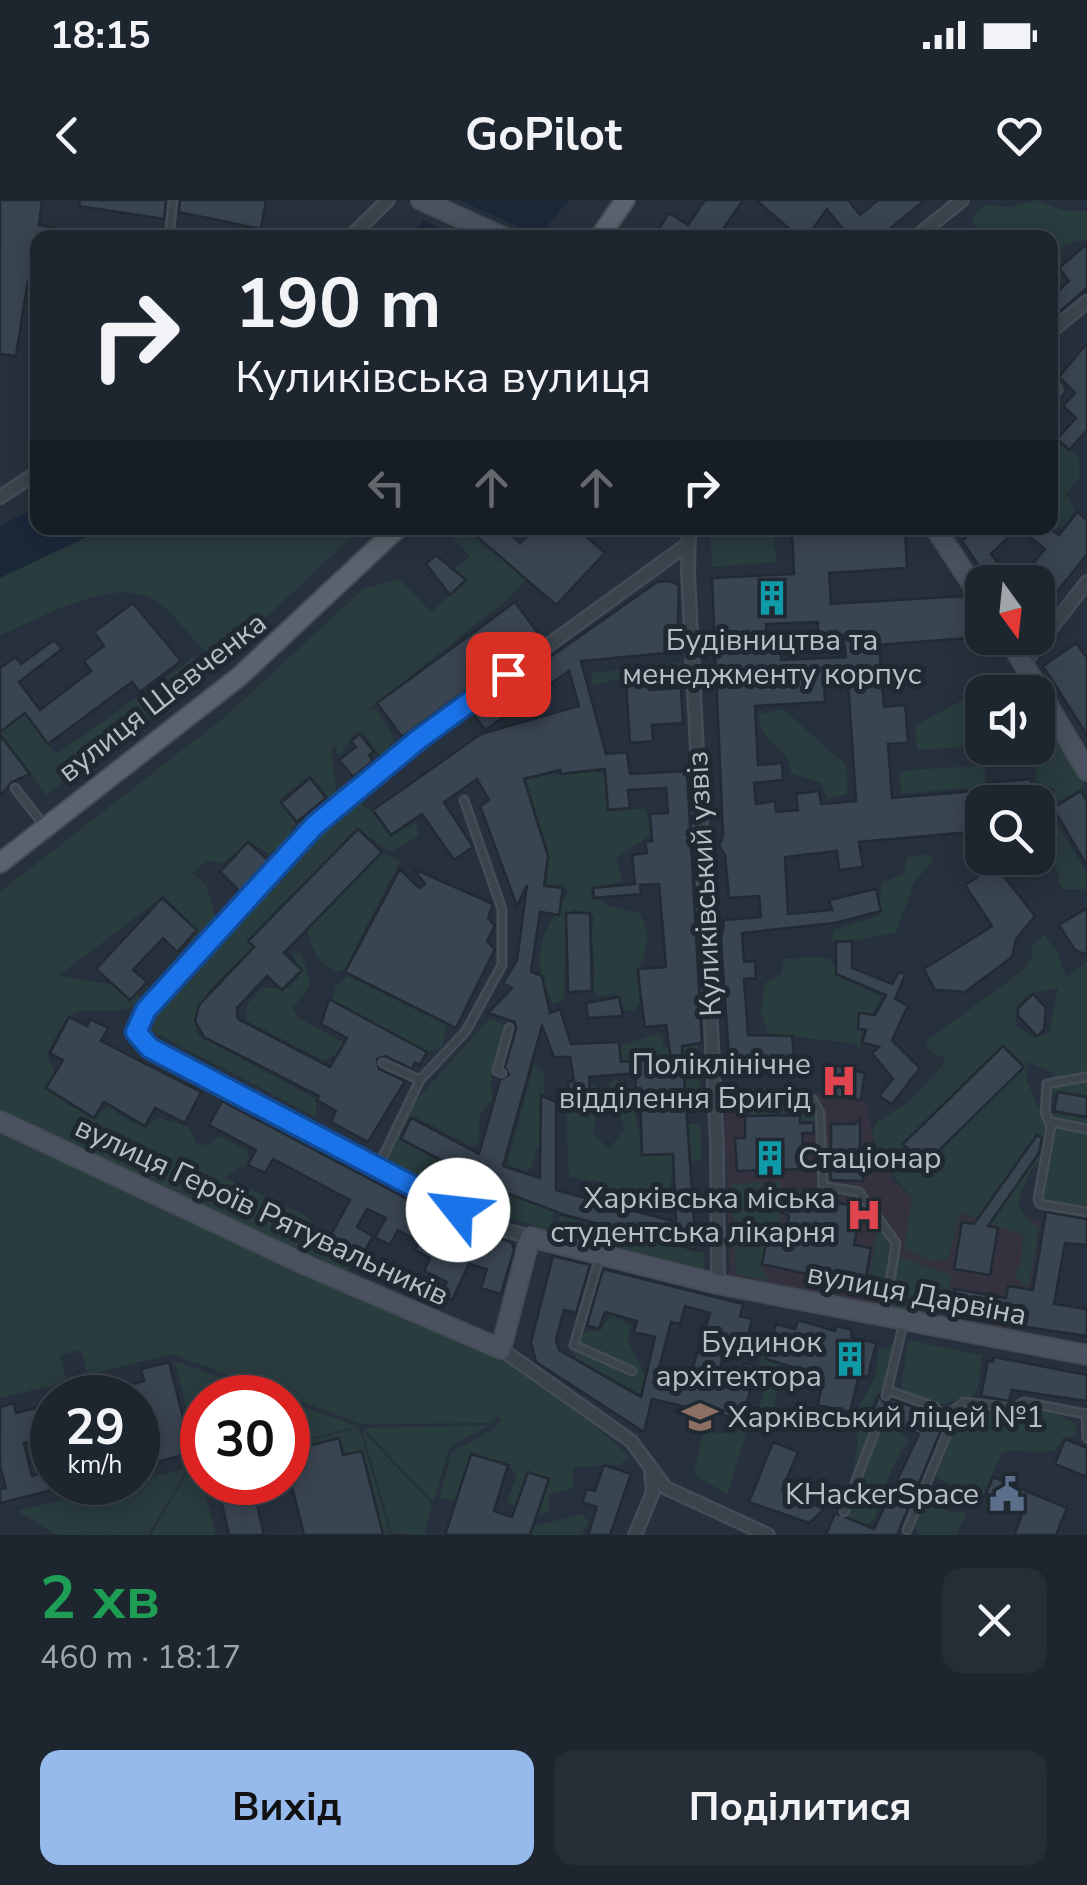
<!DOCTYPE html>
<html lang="uk">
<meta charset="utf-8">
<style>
body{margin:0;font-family:"Nunito Sans",sans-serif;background:#252d36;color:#f1f3f6;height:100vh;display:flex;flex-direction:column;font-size:38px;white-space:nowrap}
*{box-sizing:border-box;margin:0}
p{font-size:32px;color:#a0a5aa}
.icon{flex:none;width:55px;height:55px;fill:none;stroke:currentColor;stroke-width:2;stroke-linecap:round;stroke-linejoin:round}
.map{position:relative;height:1335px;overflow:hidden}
.details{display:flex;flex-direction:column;background:#1d252e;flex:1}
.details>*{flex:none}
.banner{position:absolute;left:30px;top:30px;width:1028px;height:305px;border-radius:20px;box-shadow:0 5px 25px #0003,0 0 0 2px #3b424a;background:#1d252e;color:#f1f3f6;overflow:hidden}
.needle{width:65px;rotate:165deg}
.tools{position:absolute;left:965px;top:365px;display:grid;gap:20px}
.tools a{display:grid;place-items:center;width:90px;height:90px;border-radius:20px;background:#1d252e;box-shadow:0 5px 25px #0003,0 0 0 2px #3b424a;font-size:50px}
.speed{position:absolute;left:30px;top:1175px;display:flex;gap:20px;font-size:50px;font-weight:700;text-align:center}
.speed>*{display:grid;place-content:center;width:130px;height:130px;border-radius:50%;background:#1d252e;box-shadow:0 5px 25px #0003,0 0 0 2px #3b424a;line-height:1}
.speed small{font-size:25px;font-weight:400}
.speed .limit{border:15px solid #d22;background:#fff;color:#111}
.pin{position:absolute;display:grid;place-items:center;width:85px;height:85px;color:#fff;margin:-42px;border-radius:20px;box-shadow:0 5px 15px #0006}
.me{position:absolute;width:110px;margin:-55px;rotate:299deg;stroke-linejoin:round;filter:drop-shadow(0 0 8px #0008)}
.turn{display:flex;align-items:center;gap:35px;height:210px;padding:0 40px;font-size:45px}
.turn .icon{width:130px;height:130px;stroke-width:2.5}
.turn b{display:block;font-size:70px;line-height:85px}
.lanes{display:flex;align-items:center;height:95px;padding:0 40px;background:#0003;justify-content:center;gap:50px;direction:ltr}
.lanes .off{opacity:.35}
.round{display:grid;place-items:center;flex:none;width:105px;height:105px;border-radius:20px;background:#252d36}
.headline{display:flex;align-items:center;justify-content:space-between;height:170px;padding:0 40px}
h1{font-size:60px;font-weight:700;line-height:75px;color:#1e9e55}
.button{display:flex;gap:20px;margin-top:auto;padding:20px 40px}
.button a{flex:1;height:115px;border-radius:20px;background:#97baed;color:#111;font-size:40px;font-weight:700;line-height:115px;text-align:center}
.button a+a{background:#252d36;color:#f1f3f6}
.status{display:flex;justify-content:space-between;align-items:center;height:70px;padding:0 50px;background:#1d252e;direction:ltr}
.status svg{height:28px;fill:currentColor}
header{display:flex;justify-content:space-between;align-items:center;height:130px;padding:0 40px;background:#1d252e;font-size:45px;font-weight:700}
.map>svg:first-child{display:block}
</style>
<div class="status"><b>18:15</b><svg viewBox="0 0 49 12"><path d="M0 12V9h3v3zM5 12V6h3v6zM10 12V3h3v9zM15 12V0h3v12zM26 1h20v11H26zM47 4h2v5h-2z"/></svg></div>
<header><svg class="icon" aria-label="back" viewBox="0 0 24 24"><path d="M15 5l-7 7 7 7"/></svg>GoPilot<svg class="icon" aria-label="heart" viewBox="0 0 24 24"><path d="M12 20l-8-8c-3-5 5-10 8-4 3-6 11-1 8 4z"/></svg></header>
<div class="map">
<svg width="1087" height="1335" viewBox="0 0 1087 1335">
<rect width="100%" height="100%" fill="#27313d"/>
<!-- medical -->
<path fill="#34323f" d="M793,889L866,902L876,951L892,978L918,1005L1041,1020L1023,1138L730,1079L724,892Z"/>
<!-- green -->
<path fill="#293c3e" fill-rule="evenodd" d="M1036,0L1062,10L1087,11V39L1062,46L1061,83H1050V38L987,37L971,21L984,5L1011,7Z
M1058,244L1067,246L1079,259L1080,277L1066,294L1074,309C1071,322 1064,327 1052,330L1050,249Z
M105,328H361L219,462C196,446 183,424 163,406C121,369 44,418 0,435V378Z
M443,328H467L528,377L508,399L369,509L377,510L394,539L381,558L363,533L355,532L341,555L336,554L337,544L331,550L337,595L331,600L310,575L279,600L296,624L280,649L268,653L250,642L223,663L207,661L192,673L206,685L217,722L183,764L181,757L196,730L164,696L58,776L130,787L139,793V804C119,818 85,802 68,818C59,827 53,843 47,854L68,905L95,916L112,904L120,916L145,928L158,917L188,927L197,944L208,945L220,936L248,951L247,964L224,977L307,1016L320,1038L347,1055L349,1072L0,912V692L227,515L363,389L400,379L431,412L465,381L455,369L470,356Z
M710,328L773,331L777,362L712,367Z
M193,458L206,461L214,469L46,595L0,533L25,513L56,554Z
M678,462L684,464L685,472L673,485L623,478L592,485L591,473Z
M969,496L972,547L917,550L915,526Z
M1038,501L1085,586L1049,607L1056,590L1037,582L1035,555L1013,556L1012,548H1038Z
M783,509L846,565L847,594L828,599L821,583L791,573C791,544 756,543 759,514Z
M985,565L987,586L901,594L899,571Z
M589,570L605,574L608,610L646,609L651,635L616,658L623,682L599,685L589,693L609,706L639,713C653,736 646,753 636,774L642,797L635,811L625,810L616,793L598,796L592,791C599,766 588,742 594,716L574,709L566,718L564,799L553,804C528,756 541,736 568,693L562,684H547L548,650L525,578Z
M355,600L370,610L391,636L416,622L419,636L390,652L358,629L248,741L265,760H239C220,781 186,804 198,835L316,899V917L150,830L146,817L319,631Z
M1046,608L1087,672L1086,689H1065L1059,684L1057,668L1038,656Z
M382,652L400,661L345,768L338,772C317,764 314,751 307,731Z
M929,654L933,661L914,682L896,733L852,741L831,740L834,730L878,716L882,683L904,673L907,658Z
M1044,735L1058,753L1066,777L1087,761V895L1050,893L1053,873L1027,862L1026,879L1040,911L1087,919V1009L1043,1002L1046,957C1029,966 1024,986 1018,1004L1024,1016L1039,1028L1029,1085L1025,1087L1014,1076L1021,1062L1023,1035L961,1013L948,1058L933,1061L904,1049L912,998L879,958L872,931L876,923L908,902L945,863L944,857L932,853L925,842L1021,772L1032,757L1031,747ZM1058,788L1049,833L1034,838L1016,826L1017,806L1030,794Z
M292,751L302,755L311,784L293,808L297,817L399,873L398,883L341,853L323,860L245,820L247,804L262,788H289L300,775Z
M819,757L830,759L843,779L879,795L881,800L863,829L860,847L852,843L768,834L761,812L765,783L782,773L783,759Z
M348,776L447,825L442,847L427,852L332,801L335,787Z
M490,818L505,825L491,874L492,899L480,915L478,944L470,946L414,916L400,933L401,940L489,988L555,1009L550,1030L477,1009L383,958L415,902Z
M658,833L663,837V847L698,844L700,894L685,895L682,859L622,864L620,846Z
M534,864L544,872L546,943L537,947L531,968L525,971L507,965Z
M616,879L631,886L633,893L642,955L688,953L687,924H701L702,960L675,963L664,1015L588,996L587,990L597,988L600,982L569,977L566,914L570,903L581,900L594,883L599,895L593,933L609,950L624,929L609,883Z
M772,897L810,900L816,921H801L800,913L745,915Z
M0,933H26L523,1164L631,1257L619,1265L573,1267L574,1288L549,1295V1312L530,1319L527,1328L582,1314L589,1323L580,1335H499L514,1307L507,1301L517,1276L509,1265L473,1253L454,1301L439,1298L452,1252L496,1227L501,1219L497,1217L493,1223L361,1224L172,1154L88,1175L81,1150L60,1155L67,1182L0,1198Z
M781,981V1034L767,1032L761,1067L770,1081L736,1074L732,984Z
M560,1016L705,1053L704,1069L557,1032Z
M878,1022L894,1047L888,1092L868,1088Z
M899,1057L951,1075L944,1118L889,1107Z
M611,1115L631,1125L628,1140L651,1190L642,1195L577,1159L572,1150L587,1131H600Z
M771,1124L765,1154L789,1171L792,1183L776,1193L774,1209L765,1212L759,1209L768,1172L759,1164Z
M908,1140L982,1155L978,1188L972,1196L940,1205L901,1189Z
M895,1142L887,1186L875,1197L870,1212L910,1240C897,1253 877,1301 875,1320L867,1324L848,1319L841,1310L855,1291L851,1283L858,1242L854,1216L876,1176L879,1148L888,1149Z
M175,1161L277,1197L202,1198L200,1263Z
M288,1201L358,1227L288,1243Z
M973,1204L1057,1214L1075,1223L1077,1236L1063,1238L1055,1250C1037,1255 1021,1248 1002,1252L982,1299L974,1300L936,1276L962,1212Z
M742,1223L746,1235L727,1295L694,1274L703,1232L736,1234Z
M490,1225L450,1247L433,1302L363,1228Z
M359,1228L390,1334L391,1335H383L338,1239L288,1251V1245Z
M362,1230L432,1304L424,1335L392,1333Z
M198,1265L216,1335H151L191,1267Z
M188,1268L148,1335H58L17,1311Z
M931,1289C939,1307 945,1315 967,1312L956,1335H920C906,1319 911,1296 931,1289Z"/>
<!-- water -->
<path fill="#1b283a" d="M439,0H569L542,32L530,37L410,38Z
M37,307L38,328H105L0,378V326Z"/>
<!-- pier -->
<path fill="#27313d" d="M433,0H459L541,37L462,38L421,19Z"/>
<!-- building -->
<path fill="#3a4552" stroke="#222a34" stroke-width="2.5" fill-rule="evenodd" d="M0,0H42L39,25L55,28L53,38H38V81L28,80L16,156L0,154Z
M80,0H166L164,19L79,6Z
M180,0H266L261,29L179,12Z
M705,0H743L717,38H653L669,13L688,25Z
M756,0H848L860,15L878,0H925L879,38H850L827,9L806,38H800Z
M1087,44V88L1050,120V98L1069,81L1059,68Z
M1087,143V230L1069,250L1057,239L1076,218L1063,206L1075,193L1059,177Z
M1077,312L1087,320V354L1038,416V382H1018L1045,349L1018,328H1049L1059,335Z
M467,328H504L520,343L535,328H577L605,353L556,405Z
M905,328L907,368L829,373L831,404L965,396L968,438L879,445L884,507L905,505L906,514L908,543L888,544L892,598L987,590V583L1030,579L1035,595L1030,602H982V631L859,642L863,667L839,670L837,651L785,657L788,714L832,710L829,700L876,689L881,711L835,723L742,733L744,762L755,761L756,778L744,779L748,835L792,836L794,856L741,863V871L730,872L721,742L724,720L761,717L759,696L729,698L725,655L719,646L723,635L712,378L794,374L792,332ZM818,422V436L843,435L846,457L781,460V444H767L766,424ZM848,482L856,601L821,604L819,591L796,594L798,610L776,612L775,601L756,604L754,583L783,580L782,563L758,565L755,506L825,502L824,483Z
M976,328H1018L991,354L1013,382H990L962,341Z
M436,355L466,380L450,395L426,364Z
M669,381L679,385L677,452L581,461L606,554L627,552L630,574L687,571L702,843L682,846L696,1050L565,1015L496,989L401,939L411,918L479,954L500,880L509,875L505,867L516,829L515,822L488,813L512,788L503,783L517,760L527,685L517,706L480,606L489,600L477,579L444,602L473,647L454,660L422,614L391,635L373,610L481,534L579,506L569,471L485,530L472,512L657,382ZM605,569L608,610L630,608L628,590L666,588L668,613L650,614L652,641L645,642L647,653L632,655L635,684L593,688L594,698L641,694L640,685L659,684L666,767L638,769L640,792L645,827L666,825L671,859L621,862L619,842L571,844L560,809L550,813L542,776L531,772L540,712L559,715L563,688L544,686L548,656L524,579L560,570L561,574ZM542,826L554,857H570L574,881L568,882L570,892L590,891L589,877L635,873L636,888H640L642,955L673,954L676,1022L556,990V902L541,895L540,978L503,966Z
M515,402L540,436L402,537L377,503Z
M133,403L181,461L140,492L132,482L48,544L25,513L0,532V468L16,457L21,464L54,440L62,449L19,482L40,510L91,471L84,461L104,446L94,432Z
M1076,443L1087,458V535L1043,466Z
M649,480V490L681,488L683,523L652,525L653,541L630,543L626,482Z
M360,534L374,552L369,555L373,561L353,577L339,560L356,547L351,541Z
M0,535L30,574L12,582L0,596Z
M310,578L326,598L297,622L281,603Z
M1081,591L1087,602V666L1053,608Z
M358,629L382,652L284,753L302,770L282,790L267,776L237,808L238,819L330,867L347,838L321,824L329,799L427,852L420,865L415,862L412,869L385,856L377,859L379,869L405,881L368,942L331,922L336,911L317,900L319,896L204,837L195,821L199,805L254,747L248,741Z
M248,642L269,661L240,692L220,672Z
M995,665L1035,716L1016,739L1012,757L965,792L935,790L924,769L992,726L965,685Z
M400,669L419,688L425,684L414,669L493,704L488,718L495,726L487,741L495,749L456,828L345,772Z
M162,698L197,730L177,752L163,738L133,770L147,782L130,800L96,769Z
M1087,708V755L1075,750L1059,725Z
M566,713H590L592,791L568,792Z
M852,741V768L892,784L899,772L905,775L895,799L908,806L892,840L920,868L892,904L879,896L893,879L872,853L879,847L862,842L866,830L858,829L859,813L875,815L886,795L836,774V742Z
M1033,794L1046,808L1044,830L1037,836L1018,816V808Z
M619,797L623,816L588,818L586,803Z
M69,817L87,826L90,819L108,828L101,841L201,892L185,923L155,908L145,926L104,902L94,918L46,888L63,860L50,853Z
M1003,846L1024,867L924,965L903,944Z
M827,863L865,873L861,900L823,895Z
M1058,892L1087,897V917L1054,911Z
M222,901L434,1013L512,1043L514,1050L501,1094L481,1088L487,1069L469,1064L452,1100L441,1094L447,1082L424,1071L430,1058L415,1050L419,1042L398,1030L390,1045L375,1037L386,1018L367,1009L357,1027L373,1036L360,1059L327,1042L350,1000L273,959L265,973L248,965L256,950L209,925Z
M800,915V923H814V933H802L804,969L737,971L735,938H745V916Z
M860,918V962H870V973H863V981L831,980V924H855Z
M1037,935L1042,938L1039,953L988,1026L998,1028L990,1075L954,1069L962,1022L974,1024Z
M784,994L861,1007L854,1045L871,1048L864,1087L762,1064L768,1033L786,1036L789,1015L782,1013Z
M1046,1012L1087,1019V1045L1065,1043L1054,1104L1087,1109V1136L950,1116L955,1089L1006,1098L1008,1086L1033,1090Z
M553,1056L590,1065L576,1113L564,1110L556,1139L559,1150L641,1197L655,1137L634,1132L637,1121L605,1112L599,1129L587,1125L603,1069L743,1104L740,1116L752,1119L748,1137L739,1135L733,1159L723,1157L716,1185L738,1190L744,1163L756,1166L743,1220L715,1213L713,1219L693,1214L694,1209L652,1199L644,1232L536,1162L531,1142ZM685,1106L710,1113L689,1179L658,1172L671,1122L680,1124Z
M798,1120L835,1131L836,1126L852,1130L851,1137L876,1143L868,1177L859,1175L850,1212L818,1205L821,1189L795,1182L799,1169L766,1159L776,1124L795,1129Z
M994,1157L1087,1175V1201L1012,1190L1009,1201L981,1196L988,1160L993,1162Z
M169,1162L192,1253L138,1267V1249L159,1244L150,1211L138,1214V1198H93V1194L144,1181L141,1169Z
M879,1195L883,1202L892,1199L932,1214L942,1228L897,1335H826L835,1313L874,1329L919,1234L886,1221L883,1212L872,1215Z
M14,1203L16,1213L52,1204V1236L24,1243L32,1276L52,1271V1290L0,1303V1289L6,1288L0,1266V1207Z
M339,1238L343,1255L362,1251L383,1335H304L292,1287L255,1296L264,1335H229L217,1282H288V1251Z
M1065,1239L1087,1248V1277L1055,1264Z
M773,1242L798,1252L782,1290L824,1309L809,1323L749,1302Z
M471,1254L508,1265L494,1311L512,1317L528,1272L549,1279L530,1335H445Z
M604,1265L631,1274L610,1335H588L597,1307L582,1302L587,1289L595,1291Z
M993,1277L1067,1308L1056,1335H1014L1023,1312L985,1296Z"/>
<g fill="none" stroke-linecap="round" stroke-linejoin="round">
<defs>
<path id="lane" d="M169,38L173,0
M1050,176L1058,190L1050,200
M15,588L43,624
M383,863L420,880
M502,873L497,871L509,828
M1087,877L1047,884L1045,912L1051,927L1038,999L1040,1004L1087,1012
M714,897L792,893L813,900L820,913L823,986L859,992L896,1043L885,1115
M1052,922L1087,929
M378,967L420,880L466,831L502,765V709L464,600
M600,1056L574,1145L632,1171
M887,1190L935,1207L950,1227L907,1330
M886,1196L904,1121
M946,1216L964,1202L1013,1208L1024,1202L1086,1214L1087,1238
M844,1312L880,1218"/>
<path id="street" d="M349,38L388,0
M915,38L962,0
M1050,132L1087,102
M0,297L38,272
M689,328L688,373L717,944L718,1084
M1024,463L1087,382
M530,1037L484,1024L150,848L137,832L146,810L315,625L419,539L688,344
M501,1149L631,1241L666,1288L768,1335
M635,1335L653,1292L651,1271"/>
<path id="secondary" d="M421,0L505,38
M935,328L982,399
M1008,438L1087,571
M0,921L308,1066L501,1149L530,1037L718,1084L1087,1155"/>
<path id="primary" d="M599,38L625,0
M0,663L240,476L398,328"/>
</defs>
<!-- lane casing -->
<use href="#lane" stroke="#444c56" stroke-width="11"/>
<!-- street casing -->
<use href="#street" stroke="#444c56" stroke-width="16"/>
<!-- secondary casing -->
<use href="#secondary" stroke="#444c56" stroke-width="22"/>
<!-- primary casing -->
<use href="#primary" stroke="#444c56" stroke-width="22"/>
<!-- lane -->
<use href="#lane" stroke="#3b434d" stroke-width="6"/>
<!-- street -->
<use href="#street" stroke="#3b434d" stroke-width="11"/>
<!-- secondary -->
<use href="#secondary" stroke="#4a5260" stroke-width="18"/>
<!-- primary -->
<use href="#primary" stroke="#59626d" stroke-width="18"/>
</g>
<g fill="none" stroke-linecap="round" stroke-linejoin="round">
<defs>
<path id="route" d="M458,1010L150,848L136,832L146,810L315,625L419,539L508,474"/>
</defs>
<!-- route casing -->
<use href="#route" stroke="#114b97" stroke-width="25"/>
<!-- route -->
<use href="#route" stroke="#1a73e8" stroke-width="18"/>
</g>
<!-- icons -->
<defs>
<symbol id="building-bare" viewBox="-9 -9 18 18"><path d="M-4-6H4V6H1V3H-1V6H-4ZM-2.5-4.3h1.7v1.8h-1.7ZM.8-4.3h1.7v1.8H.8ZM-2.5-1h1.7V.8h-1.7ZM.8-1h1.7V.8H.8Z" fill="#0f9aa8" stroke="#202832" stroke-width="2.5" paint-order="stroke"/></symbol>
<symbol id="hospital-bare" viewBox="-9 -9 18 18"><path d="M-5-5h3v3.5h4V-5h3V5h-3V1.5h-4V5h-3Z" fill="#e0444e" stroke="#202832" stroke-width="2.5" paint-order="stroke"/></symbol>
<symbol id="school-bare" viewBox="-9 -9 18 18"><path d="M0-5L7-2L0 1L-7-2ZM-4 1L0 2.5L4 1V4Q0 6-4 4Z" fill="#8d6e63" stroke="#202832" stroke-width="2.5" paint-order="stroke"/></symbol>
<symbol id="civic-bare" viewBox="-9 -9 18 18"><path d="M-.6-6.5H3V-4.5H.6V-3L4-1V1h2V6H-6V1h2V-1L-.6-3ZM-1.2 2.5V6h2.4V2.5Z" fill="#5c6f8a" stroke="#202832" stroke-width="2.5" paint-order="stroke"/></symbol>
</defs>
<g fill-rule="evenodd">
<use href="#building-bare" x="747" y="373" width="50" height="50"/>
<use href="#hospital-bare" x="814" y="856" width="50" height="50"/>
<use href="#building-bare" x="745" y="933" width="50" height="50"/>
<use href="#hospital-bare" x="839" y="990" width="50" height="50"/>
<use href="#building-bare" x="825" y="1134" width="50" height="50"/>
<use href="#school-bare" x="675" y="1192" width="50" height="50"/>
<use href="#civic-bare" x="982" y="1269" width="50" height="50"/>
</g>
<g text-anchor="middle" stroke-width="10" stroke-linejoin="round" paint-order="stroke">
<!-- poi labels -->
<g font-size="30" fill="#b7bec8" stroke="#202832" text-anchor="end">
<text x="772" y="450" text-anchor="middle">Будівництва та<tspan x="772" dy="34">менеджменту корпус</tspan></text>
<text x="811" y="874">Поліклінічне<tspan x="811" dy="34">відділення Бригід</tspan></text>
<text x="798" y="968" text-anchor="start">Стаціонар</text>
<text x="836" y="1008">Харківська міська<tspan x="836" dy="34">студентська лікарня</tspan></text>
<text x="822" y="1152">Будинок<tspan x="822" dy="34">архітектора</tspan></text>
<text x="728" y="1227" text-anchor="start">Харківський ліцей №1</text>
<text x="979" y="1304">KHackerSpace</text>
</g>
<!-- street labels -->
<g font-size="30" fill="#b7bec8" stroke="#202832">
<text transform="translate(162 497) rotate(-38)" y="10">вулиця Шевченка</text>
<text transform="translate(704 684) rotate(-93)" y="10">Куликівський узвіз</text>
<text transform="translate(262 1011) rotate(25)" y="10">вулиця Героїв Рятувальників</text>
<text transform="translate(917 1094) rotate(11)" y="10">вулиця Дарвіна</text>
</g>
</g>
</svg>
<div class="tools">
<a><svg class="needle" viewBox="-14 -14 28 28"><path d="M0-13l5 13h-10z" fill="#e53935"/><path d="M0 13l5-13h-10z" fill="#a0a5aa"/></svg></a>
<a><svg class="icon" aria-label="sound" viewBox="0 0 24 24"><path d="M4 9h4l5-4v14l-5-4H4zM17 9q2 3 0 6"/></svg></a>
<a><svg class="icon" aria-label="search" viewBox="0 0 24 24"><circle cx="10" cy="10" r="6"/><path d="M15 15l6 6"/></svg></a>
</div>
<div class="speed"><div>29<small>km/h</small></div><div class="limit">30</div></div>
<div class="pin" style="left:508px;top:474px;background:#d93025"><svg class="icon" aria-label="arrive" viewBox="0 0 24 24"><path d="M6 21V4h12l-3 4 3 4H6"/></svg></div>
<svg class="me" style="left:458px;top:1010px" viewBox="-20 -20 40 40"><circle r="19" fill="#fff"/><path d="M0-13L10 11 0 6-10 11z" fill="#1a73e8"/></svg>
<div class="banner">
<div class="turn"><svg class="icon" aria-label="right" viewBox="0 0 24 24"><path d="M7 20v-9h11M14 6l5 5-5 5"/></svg><div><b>190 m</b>Куликівська вулиця</div></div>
<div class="lanes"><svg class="icon off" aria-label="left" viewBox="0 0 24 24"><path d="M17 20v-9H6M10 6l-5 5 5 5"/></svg><svg class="icon off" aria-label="ahead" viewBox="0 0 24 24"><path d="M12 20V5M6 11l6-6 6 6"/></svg><svg class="icon off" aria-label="ahead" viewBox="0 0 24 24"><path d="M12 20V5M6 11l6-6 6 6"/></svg><svg class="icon" aria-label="right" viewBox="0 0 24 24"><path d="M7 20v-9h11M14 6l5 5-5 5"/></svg></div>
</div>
</div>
<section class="details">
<div class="headline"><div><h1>2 хв</h1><p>460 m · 18:17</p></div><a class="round"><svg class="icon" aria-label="close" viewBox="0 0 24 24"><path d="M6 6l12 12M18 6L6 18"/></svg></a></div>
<div class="button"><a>Вихід</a><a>Поділитися</a></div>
</section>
